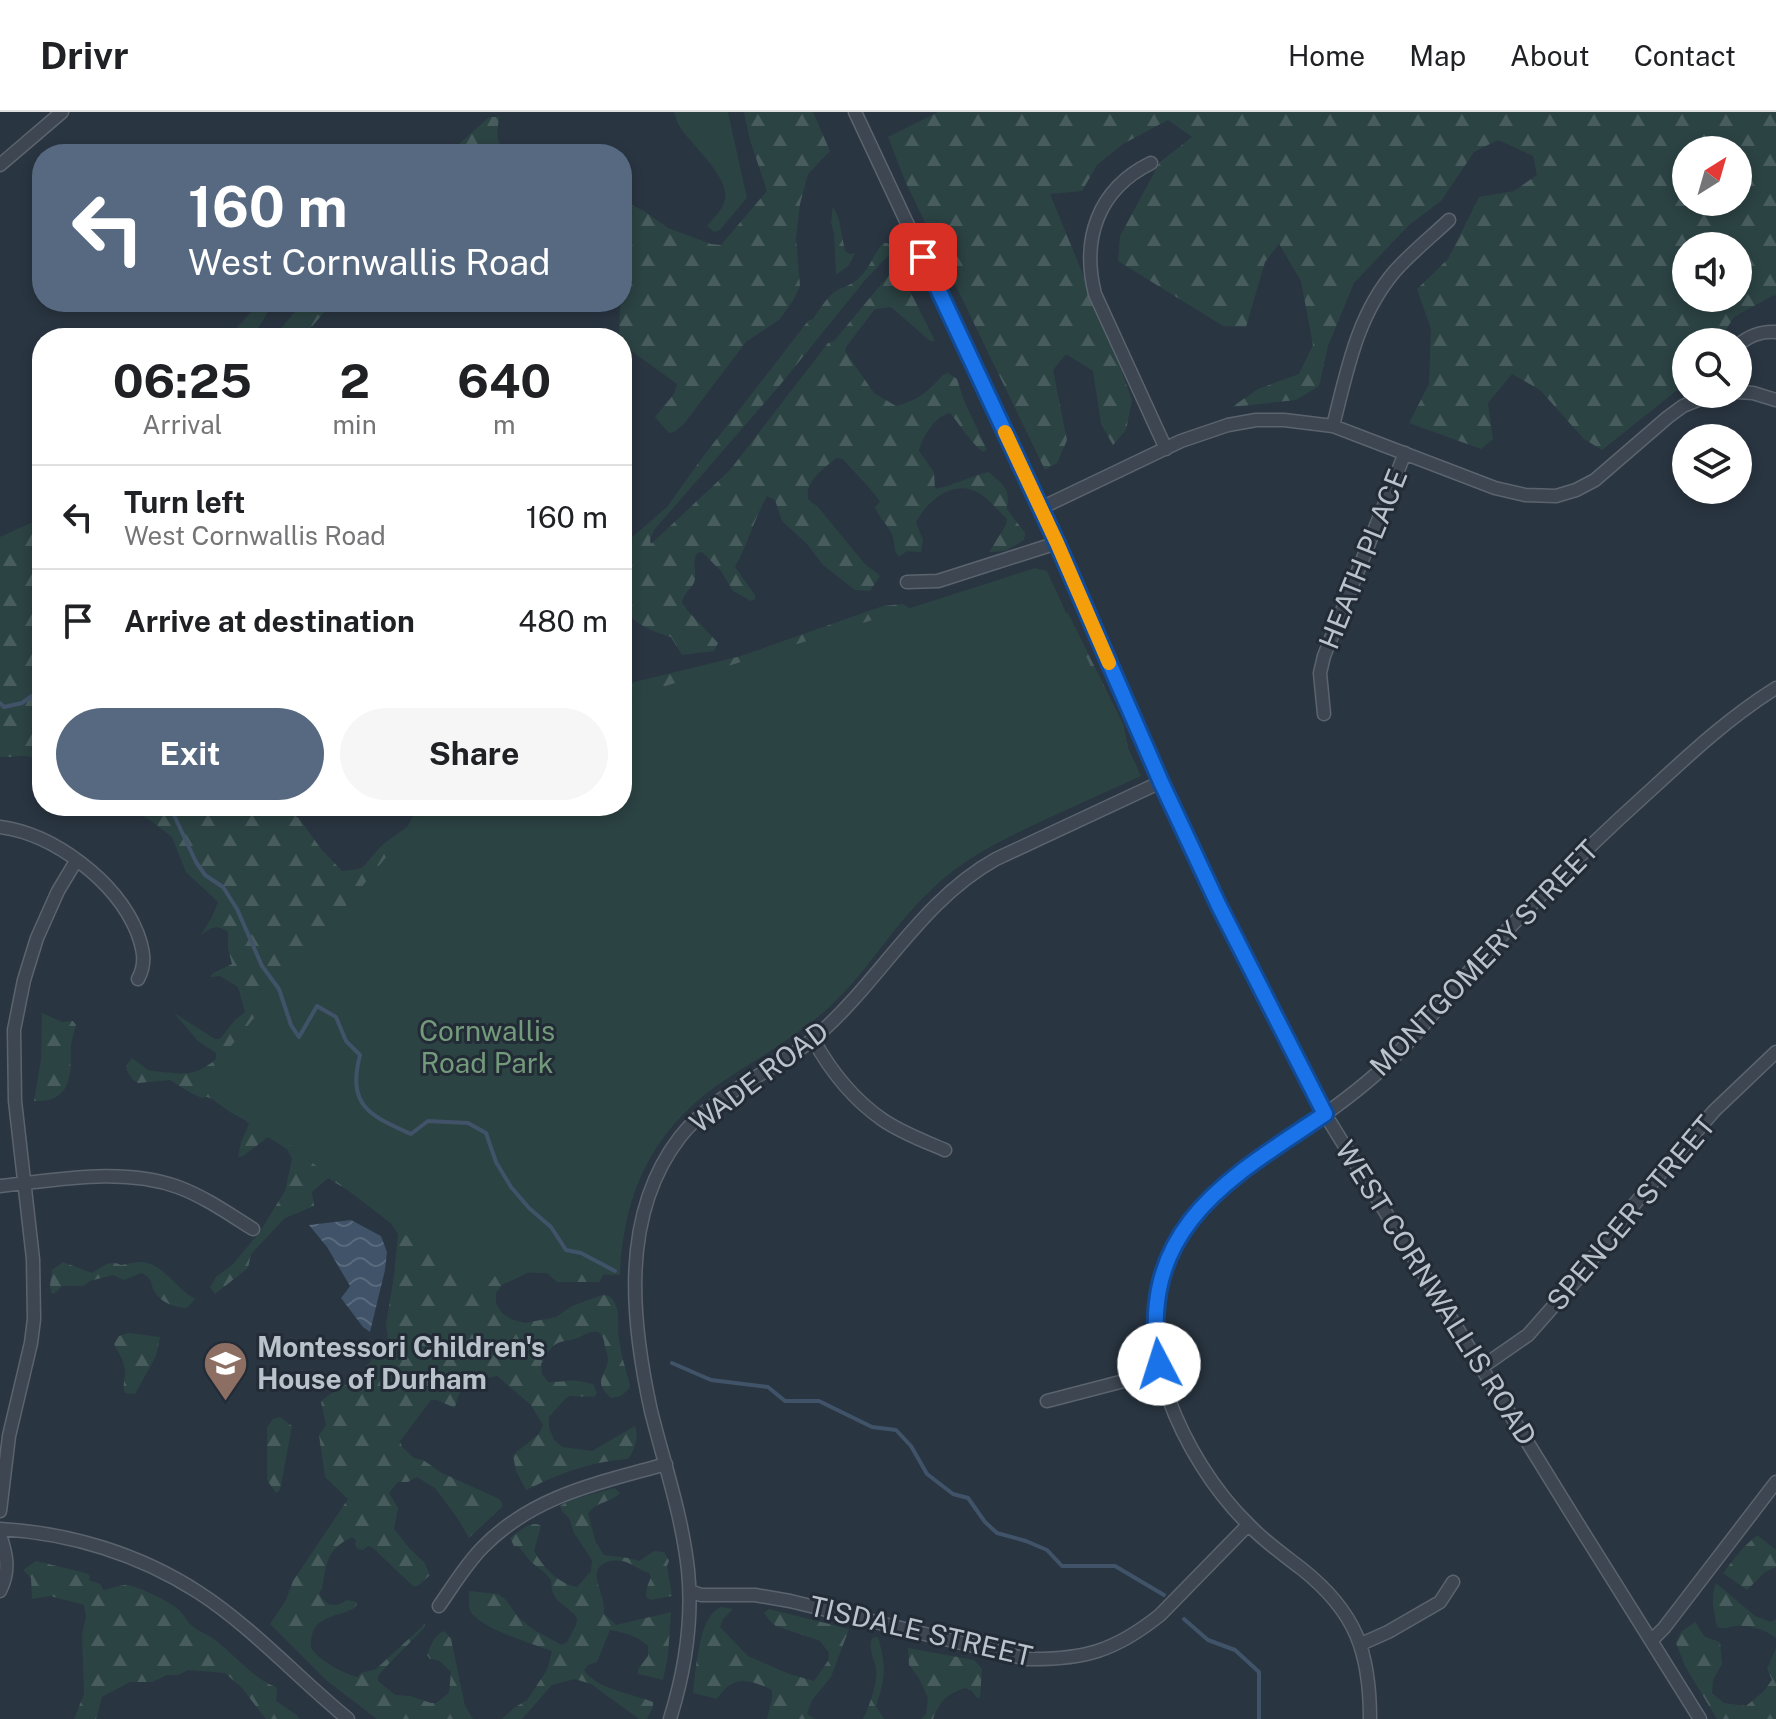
<!DOCTYPE html>
<style>
body{margin:0;font-family:"Public Sans",sans-serif;background:#f6f6f6;color:#202124;height:100vh;display:flex;flex-direction:column;font-size:30px;white-space:nowrap}
*{box-sizing:border-box;margin:0}
p{font-size:26px;color:#757577}
.icon{flex:none;width:44px;height:44px;fill:none;stroke:currentColor;stroke-width:2;stroke-linecap:round;stroke-linejoin:round}
.map{position:relative;flex:1;overflow:hidden}
.side{position:absolute;left:32px;top:216px;width:600px;height:488px;display:flex;flex-direction:column;background:#fff;border-radius:32px;box-shadow:0 4px 12px #0003}
.side>*{flex:none}
.banner{position:absolute;left:32px;top:32px;width:600px;height:168px;border-radius:32px;box-shadow:0 4px 12px #0003;background:#566980;color:#fff;overflow:hidden}
.needle{width:52px;rotate:37deg}
.buttons{position:absolute;left:1672px;top:24px;display:grid;gap:16px}
.buttons a{display:grid;place-items:center;width:80px;height:80px;border-radius:50%;background:#fff;box-shadow:0 4px 12px #0003;font-size:40px}
.pin{position:absolute;display:grid;place-items:center;width:68px;height:68px;color:#fff;margin:-34px;border-radius:16px;box-shadow:0 4px 12px #0006}
.me{position:absolute;width:88px;margin:-44px;rotate:355deg;stroke-linejoin:round;filter:drop-shadow(0 0 6px #0008)}
.turn{display:flex;align-items:center;gap:28px;height:168px;padding:0 24px;font-size:36px}
.turn .icon{width:104px;height:104px;stroke-width:2.5}
.turn b{display:block;font-size:56px;line-height:68px}
.eta{display:flex;justify-content:space-evenly;align-items:center;height:136px;text-align:center}
.eta b{font-size:48px;font-weight:700;line-height:56px}
.primary-button{display:flex;gap:16px;margin-top:auto;padding:16px 24px}
.primary-button a{flex:1;height:92px;border-radius:48px;background:#566980;color:#fff;font-size:32px;font-weight:700;line-height:92px;text-align:center}
.primary-button a+a{background:#f6f6f6;color:#202124}
ul{padding:0;list-style:none}
li{display:flex;align-items:center;gap:24px;height:104px;padding:0 24px;border-top:2px solid #e0e0e0}
li div{flex:1}
li b{display:block;font-size:30px}
li em{font-style:normal}
header{display:flex;align-items:center;gap:48px;box-sizing:border-box;height:112px;padding:0 40px;background:#fff;border-bottom:2px solid #e0e0e0}
header strong{font-size:38px}
nav{display:flex;gap:44px;margin-inline-start:auto;font-size:28px}
.map>svg:first-child{display:block}
</style>
<header>
<strong>Drivr</strong>
<nav><a>Home</a><a>Map</a><a>About</a><a>Contact</a></nav>
</header>
<div class="map">
<svg width="1776" height="1607" viewBox="0 0 1776 1607">
<defs>
<pattern id="forest-firs" width="22" height="20" patternUnits="userSpaceOnUse" patternTransform="scale(2)"><rect width="22" height="20" fill="#2c4343"/><path d="M5 1l3.5 6h-7zM16 11l3.5 6h-7z" fill="#485c5d"/></pattern>
<pattern id="water-waves" width="16" height="10" patternUnits="userSpaceOnUse" patternTransform="scale(2)"><rect width="16" height="10" fill="#405369"/><path d="M0 5q4-4 8 0t8 0" fill="none" stroke="#5a6a7d"/></pattern>
</defs>
<rect width="100%" height="100%" fill="#293541"/>
<!-- forest -->
<path fill="url(#forest-firs)" fill-rule="evenodd" d="M744,0H813L830,39L808,62L800,92L796,126L800,174L794,187L780,207L746,230L683,313L674,320L669,321L655,305L674,282L677,272L622,232V226H619L620,190H622V88L644,99L668,116L711,132L721,133L767,79L750,28Z
M938,0H1776V184L1774,183L1734,205L1718,230H1686V271L1602,338L1584,327L1540,278L1512,262L1488,291L1493,327L1481,337L1409,311L1429,272L1431,217L1417,177L1448,147L1479,85L1514,79L1537,63L1533,44L1498,28L1474,40L1441,89L1409,113L1354,171L1328,234L1319,274L1296,288L1232,295L1258,277L1299,262L1313,233L1301,169L1279,132L1265,150L1246,215L1223,214L1118,149L1120,124L1160,50L1192,25L1168,8L1123,32L1097,53L1082,79L1050,82L1112,233L1132,288L1126,318L1113,333L1101,312L1093,259L1066,242L1053,258L1067,328L1057,351L1045,358L906,71L888,25ZM1686,38H1738V90H1686ZM1686,134H1738V186H1686Z
M489,5H499C497,23 494,32 511,42H448Z
M833,94L839,108L845,139L850,142L855,141L849,153L836,163L834,121L831,111Z
M883,131H887L891,135V140L888,144L866,167L780,273L654,418L650,428L651,432L730,358L828,231L834,229L893,158L898,155L935,229H930L891,195L875,197L846,235L845,239L874,281L896,294C919,288 927,280 943,263L948,261L957,267L963,286L987,338L983,340C969,329 961,314 950,301C935,304 922,325 919,339L934,360L935,377C953,374 970,364 989,360C1004,374 1010,375 1007,397L1025,421L1024,428L1005,439L989,440L1006,413L1007,407C998,399 989,387 979,381C953,366 927,389 916,410L923,428L921,440L907,439L899,445C893,437 895,434 893,425C890,414 878,406 875,395L880,390C870,374 855,362 843,347L836,346C824,357 805,368 808,387L818,395L864,451L880,464L870,479L855,478L823,453L807,432L782,409L775,388L767,384C754,407 748,432 735,455L755,483V487L751,489L733,479L721,459L702,440L697,441C692,451 696,456 695,467C694,476 685,478 682,490L687,498L718,531L714,539L682,543L671,525C654,520 631,512 623,493C619,484 622,446 622,434L667,395L702,346L808,209L813,207C819,198 826,187 833,181C842,174 851,175 861,164C871,154 874,141 883,131Z
M260,190H274L252,226H228Z
M303,190H333L302,226H273Z
M42,406V649C21,640 20,646 0,645V425Z
M903,492L926,507L987,495L1068,501L1124,614L1132,662L986,727L703,978L644,1043L612,1149L599,1170H557L540,1155L502,1173L496,1181V1192L502,1201L511,1207L525,1211L556,1205L572,1194L602,1183C610,1183 613,1186 616,1194C620,1204 617,1216 619,1227C621,1243 626,1258 630,1273L629,1277L621,1284L611,1286C606,1281 602,1278 601,1271C601,1262 608,1256 608,1247C608,1243 606,1239 605,1235C603,1216 594,1217 580,1225C572,1229 563,1228 556,1232C550,1235 545,1247 541,1252L542,1262L548,1270C568,1270 572,1266 593,1272L597,1281L594,1285L570,1284L566,1286L549,1305V1315L554,1328L562,1335L592,1339L635,1314C639,1324 635,1338 628,1347C589,1350 561,1361 526,1378L516,1359L513,1343L539,1322L543,1313L531,1293L497,1264L483,1267L474,1263C464,1270 457,1284 455,1296L437,1288H431L400,1329L402,1335L414,1346L423,1348L442,1361L499,1387L502,1390V1395L469,1426L458,1407L435,1376L417,1365L408,1370H398L389,1381L398,1396L394,1417L410,1437L424,1450L430,1463L419,1473L414,1475L373,1436L368,1434L363,1438L358,1437L355,1433L356,1428L352,1425C326,1438 327,1450 322,1477L319,1481C326,1495 335,1496 347,1488L357,1490L356,1495C334,1508 310,1501 311,1536C321,1550 342,1561 358,1565L361,1561L376,1557L425,1512L424,1516L381,1560L378,1565V1569L395,1583L410,1584L431,1591H436L449,1581L451,1560C445,1554 440,1547 430,1547L427,1543C431,1533 434,1523 444,1519L451,1527L465,1594L473,1607H377L327,1569L270,1512L286,1488L293,1469L348,1387L325,1365L319,1323L326,1313L321,1290C330,1280 343,1276 354,1267C367,1256 377,1241 388,1227L386,1212L394,1164L398,1122L384,1101L328,1066L312,1080L314,1094L285,1106L251,1142L248,1156L215,1182L210,1175L216,1165L233,1152L259,1121L285,1079L292,1047L287,1037L268,1025L243,1044L238,1045L241,1030L249,1012L245,1008L230,1000L212,987L207,985L202,986L191,981L170,968L138,971L133,968L127,959L126,954L132,946L148,958L152,959C180,961 193,967 216,947V941L198,929L174,901L215,927H220L235,908L245,900L238,875L220,864L210,865L213,861L232,852L228,837V820C216,812 212,815 201,823L212,805L218,790L186,760L172,725L150,708L124,694H275L299,706L321,737L342,759L359,757L363,755L382,733L408,714L418,694H622V573L741,544L883,494Z
M42,901L62,910L73,909L76,913C74,920 72,926 71,933C70,951 74,977 54,986C48,989 41,989 34,989L41,947Z
M63,1150L92,1161C102,1155 110,1147 121,1153C129,1152 140,1148 147,1151C166,1156 178,1178 195,1187L187,1196C177,1196 162,1191 156,1182C149,1172 155,1167 141,1161L124,1168L113,1163L90,1169L83,1174H62L54,1182L51,1181L50,1174L52,1158Z
M129,1221L160,1225L156,1244L135,1282L125,1281C122,1272 125,1269 125,1260C125,1250 118,1240 114,1232L119,1224Z
M280,1305L292,1314L280,1378L276,1381L267,1368V1315L273,1307Z
M615,1376L620,1381C611,1391 596,1389 588,1402L596,1431L604,1443C616,1445 628,1445 639,1449L654,1439L664,1440L669,1449L667,1454L672,1484L650,1488L646,1485L647,1475L651,1465L649,1461C640,1458 634,1453 626,1450C621,1448 611,1448 607,1450C588,1457 601,1477 603,1489C604,1494 604,1498 604,1502L616,1513L671,1500L668,1544L663,1568L638,1562V1557L648,1544V1534C636,1523 625,1521 610,1518L597,1550L588,1553L584,1558C596,1577 633,1582 653,1590V1595L647,1607H639L591,1572L575,1567L552,1573L522,1607H502L514,1596L527,1588L547,1558L552,1539C535,1533 476,1515 470,1498C468,1493 469,1484 469,1479L498,1482L506,1488L518,1505L534,1518L562,1533L567,1530L576,1513L577,1507L574,1502L557,1488L552,1479L551,1468L544,1460L531,1450L519,1435L514,1434L510,1426C519,1420 531,1407 541,1414L534,1439C544,1456 557,1471 577,1475L591,1459L592,1448L574,1421L569,1406L562,1399L560,1394L570,1388Z
M1757,1423L1776,1438V1455L1765,1460L1747,1478L1723,1461L1742,1437Z
M36,1449L86,1461L90,1464L89,1468C97,1472 101,1469 103,1478C111,1477 118,1473 127,1473C138,1474 170,1490 178,1497C184,1502 185,1507 190,1512C195,1518 205,1521 211,1525C234,1541 250,1565 276,1575L277,1580L276,1589L298,1604L299,1607H266L241,1575L225,1561L188,1558L178,1563H167L152,1570H130L102,1585L96,1607H74L84,1582L82,1522L86,1505L84,1493L50,1484L32,1487L31,1466L23,1458Z
M1716,1471L1755,1504L1771,1510L1776,1507V1526C1766,1518 1750,1513 1737,1514C1729,1514 1726,1518 1717,1515C1714,1500 1710,1486 1716,1471Z
M721,1495L733,1497L723,1507L720,1515L748,1544L789,1562L814,1569L828,1549L829,1541L820,1529L776,1514L770,1509L764,1501L769,1497L849,1517L831,1565L812,1588L807,1602L815,1607H767L772,1587V1578C749,1567 733,1562 717,1587L693,1581C696,1558 698,1504 721,1495Z
M1695,1510L1705,1525L1720,1530L1722,1552L1713,1568L1712,1581L1724,1591L1746,1594L1763,1580L1772,1568L1767,1557L1776,1536V1607H1717L1685,1554L1676,1531L1681,1520Z
M878,1525C886,1554 886,1565 876,1594L884,1607H863C869,1596 878,1570 876,1557C874,1546 868,1537 872,1526Z
M908,1536L974,1548L982,1557L980,1586H977L972,1579L965,1576C945,1583 941,1588 933,1607H921L926,1602L928,1586L919,1566L909,1553Z"/>
<!-- park -->
<path fill="#2c4343" d="M674,0H728L747,86L720,118L714,120L707,114C713,106 723,98 725,87C729,63 689,32 678,12C677,10 675,2 674,0Z
M1035,456L1047,459L1141,664C1112,677 1082,691 1053,704C1008,725 965,744 929,780C891,816 865,864 825,899C792,928 751,950 715,975C650,1022 623,1085 620,1163L498,1160L482,1182L204,967L428,694H622V588Z"/>
<!-- water -->
<path fill="url(#water-waves)" d="M351,1108L381,1124L387,1140L385,1158L370,1220L363,1215L341,1186L350,1174L327,1135L309,1113Z"/>
<g fill="none" stroke-linecap="round" stroke-linejoin="round">
<!-- stream -->
<path stroke="#405369" stroke-width="4" d="M0,591L4,595L22,591L39,579H42
M175,694L172,699L196,750L205,763L223,775L237,797L262,854L279,877L291,913L299,925L317,894L336,905L346,929L360,943C347,994 369,1003 411,1022L428,1009L468,1011L486,1021L496,1050L511,1075L529,1096L551,1115L566,1138L581,1141L615,1159
M672,1251L711,1268L768,1275L785,1289H819L872,1315L896,1318L911,1334L927,1362L953,1382L968,1386L985,1410L997,1421L1026,1429L1047,1438L1062,1454H1115L1164,1483
M1184,1507L1208,1528L1235,1538L1259,1560V1607"/>
<defs>
<path id="minor" d="M855,0L1057,431L1161,670L1219,794L1325,1002L1568,1396L1700,1607
M1151,51C1098,77 1081,127 1095,182L1166,337
M0,53L62,0
M1738,233C1750,223 1761,219 1776,220
M1738,280L1753,281L1776,288
M1333,314C1347,259 1357,203 1395,159C1411,141 1431,125 1449,108
M1041,396L1181,329L1228,313L1256,308H1284L1333,314L1495,376L1525,383L1556,384L1576,378L1595,368L1668,305L1683,294L1713,282
M907,470L938,469L1057,431
M1324,602L1320,561L1324,544L1405,341
M0,715C54,722 116,769 137,820C143,836 147,851 138,867
M813,927C830,958 854,988 883,1008C902,1021 924,1029 945,1038
M0,1074C58,1068 122,1055 178,1075C205,1085 229,1102 253,1117
M1482,1255L1528,1223L1579,1165L1621,1108L1683,1035L1714,999L1776,940
M1047,1289L1151,1262L1162,1264
M0,1399L9,1324L31,1231L34,1207L33,1147L15,989L14,918L24,868L37,826L58,779L76,749
M0,1417C70,1421 139,1442 198,1480C251,1514 299,1567 348,1607
M0,1423C7,1443 10,1459 0,1479
M690,1479L701,1483H755L790,1489L1027,1547C1084,1548 1115,1539 1160,1503L1248,1413
M439,1494C453,1474 466,1452 483,1435C534,1383 599,1371 666,1352
M1652,1528L1664,1516L1776,1370
M1361,1532L1388,1520L1440,1490L1453,1470
M670,1607C685,1559 693,1508 688,1458C682,1403 664,1351 651,1299C631,1208 620,1103 680,1025C717,978 777,960 820,921C882,866 922,788 996,747L1161,670
M1370,1607C1370,1540 1356,1500 1302,1457C1284,1443 1265,1430 1249,1413C1214,1379 1185,1332 1168,1285C1150,1232 1151,1175 1179,1125C1200,1088 1235,1065 1269,1041C1305,1016 1342,992 1375,963C1416,927 1448,881 1486,841C1539,783 1595,728 1653,676C1692,640 1731,604 1776,576"/>
</defs>
<!-- minor casing -->
<use href="#minor" stroke="#5b646e" stroke-width="15"/>
<!-- minor -->
<use href="#minor" stroke="#3d4651" stroke-width="12"/>
</g>
<g fill="none" stroke-linecap="round" stroke-linejoin="round">
<defs>
<path id="route" d="M923,145L1057,431L1161,670L1219,794L1325,1002C1228,1067 1137,1116 1159,1252"/>
</defs>
<!-- route casing -->
<use href="#route" stroke="#114b97" stroke-width="20"/>
<!-- route -->
<use href="#route" stroke="#1a73e8" stroke-width="14"/>
<!-- slow -->
<path stroke="#f59e0b" stroke-width="14" d="M1005,320L1057,431L1109,551"/>
</g>
<!-- icons -->
<defs>
<symbol id="school-pin" viewBox="-11 -11 22 30"><path d="M0 17L-7.5 6A9.5 9.5 0 1 1 7.5 6Z" fill="#8d6e63" stroke="#222b36"/><path d="M0-5L7-2L0 1L-7-2ZM-4 1L0 2.5L4 1V4Q0 6-4 4Z" fill="#fff"/></symbol>
</defs>
<g fill-rule="evenodd">
<use href="#school-pin" x="200" y="1226" width="51" height="69"/>
</g>
<g text-anchor="middle" stroke-width="6" stroke-linejoin="round" paint-order="stroke">
<!-- street labels -->
<g font-size="28" fill="#bac2cb" stroke="#222b36">
<text transform="translate(1363 447) rotate(-68)" y="10">HEATH PLACE</text>
<text transform="translate(1484 846) rotate(-46)" y="10">MONTGOMERY STREET</text>
<text transform="translate(759 965) rotate(-37)" y="10">WADE ROAD</text>
<text transform="translate(1631 1101) rotate(-50)" y="10">SPENCER STREET</text>
<text transform="translate(1436 1181) rotate(58)" y="10">WEST CORNWALLIS ROAD</text>
<text transform="translate(921 1519) rotate(13)" y="10">TISDALE STREET</text>
</g>
<!-- park labels -->
<g font-size="28" fill="#739a7a" stroke="#222b36">
<text x="487" y="929">Cornwallis<tspan x="487" dy="32">Road Park</tspan></text>
</g>
<!-- poi labels -->
<g font-size="28" font-weight="bold" fill="#bac2cb" stroke="#222b36" text-anchor="start">
<text x="257" y="1245">Montessori Children's<tspan x="257" dy="32">House of Durham</tspan></text>
</g>
</g>
</svg>
<div class="buttons">
<a><svg class="needle" viewBox="-14 -14 28 28"><path d="M0-13l5 13h-10z" fill="#e53935"/><path d="M0 13l5-13h-10z" fill="#757577"/></svg></a>
<a><svg class="icon" aria-label="sound" viewBox="0 0 24 24"><path d="M4 9h4l5-4v14l-5-4H4zM17 9q2 3 0 6"/></svg></a>
<a><svg class="icon" aria-label="search" viewBox="0 0 24 24"><circle cx="10" cy="10" r="6"/><path d="M15 15l6 6"/></svg></a>
<a><svg class="icon" aria-label="layers" viewBox="0 0 24 24"><path d="M12 4l9 5-9 5-9-5zM3 14l9 5 9-5"/></svg></a>
</div>
<div class="pin" style="left:923px;top:145px;background:#d93025"><svg class="icon" aria-label="arrive" viewBox="0 0 24 24"><path d="M6 21V4h12l-3 4 3 4H6"/></svg></div>
<svg class="me" style="left:1159px;top:1252px" viewBox="-20 -20 40 40"><circle r="19" fill="#fff"/><path d="M0-13L10 11 0 6-10 11z" fill="#1a73e8"/></svg>
<div class="banner">
<div class="turn"><svg class="icon" aria-label="left" viewBox="0 0 24 24"><path d="M17 20v-9H6M10 6l-5 5 5 5"/></svg><div><b>160 m</b>West Cornwallis Road</div></div>
</div>
<section class="side">
<div class="eta">
<div><b>06:25</b><p>Arrival</p></div>
<div><b>2</b><p>min</p></div>
<div><b>640</b><p>m</p></div>
</div>
<ul>
<li><svg class="icon" aria-label="left" viewBox="0 0 24 24"><path d="M17 20v-9H6M10 6l-5 5 5 5"/></svg><div><b>Turn left</b><p>West Cornwallis Road</p></div><em>160 m</em></li>
<li><svg class="icon" aria-label="arrive" viewBox="0 0 24 24"><path d="M6 21V4h12l-3 4 3 4H6"/></svg><div><b>Arrive at destination</b></div><em>480 m</em></li>
</ul>
<div class="primary-button"><a>Exit</a><a>Share</a></div>
</section>
</div>
